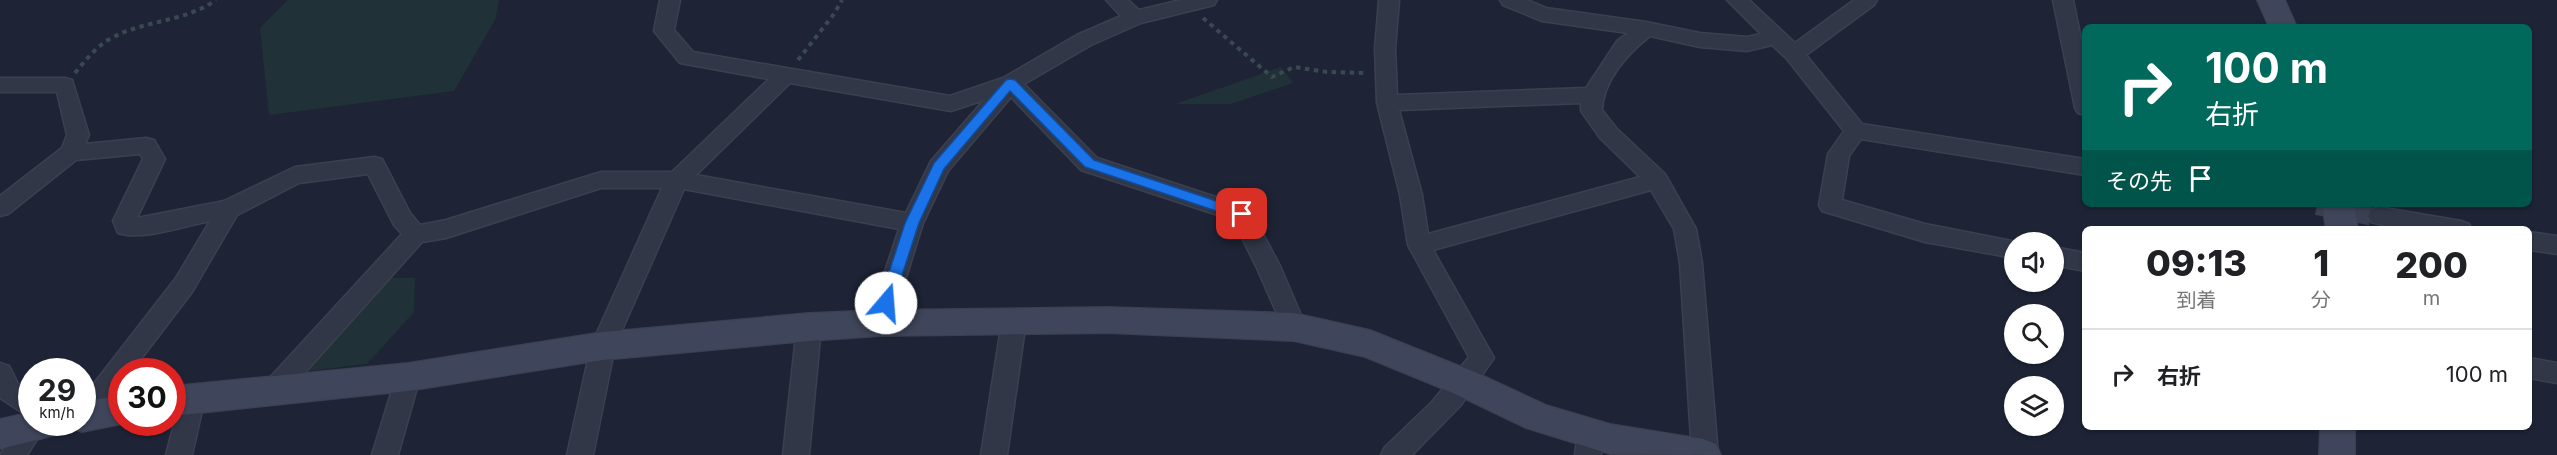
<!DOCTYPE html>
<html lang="ja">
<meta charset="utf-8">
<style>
body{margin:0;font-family:Inter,"Noto Sans JP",sans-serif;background:#f2f2f2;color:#202124;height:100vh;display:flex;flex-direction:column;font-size:22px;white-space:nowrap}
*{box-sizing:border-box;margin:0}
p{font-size:20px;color:#757577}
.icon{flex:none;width:33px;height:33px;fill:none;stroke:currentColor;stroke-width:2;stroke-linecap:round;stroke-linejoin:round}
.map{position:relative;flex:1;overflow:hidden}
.drawer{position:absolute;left:2082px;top:226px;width:450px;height:204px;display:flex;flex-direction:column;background:#fff;border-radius:9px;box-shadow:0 2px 4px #0004}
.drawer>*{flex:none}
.guide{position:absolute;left:2082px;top:24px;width:450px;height:183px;border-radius:9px;box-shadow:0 2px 4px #0004;background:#00695c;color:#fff;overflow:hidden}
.fabs{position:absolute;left:2004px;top:232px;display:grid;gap:12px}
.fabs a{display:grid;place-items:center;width:60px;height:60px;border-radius:50%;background:#fff;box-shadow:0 2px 4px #0004;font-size:30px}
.speed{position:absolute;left:18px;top:358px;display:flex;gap:12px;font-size:30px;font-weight:700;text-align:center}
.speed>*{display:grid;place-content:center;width:78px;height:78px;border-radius:50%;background:#fff;box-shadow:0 2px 4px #0004;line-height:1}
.speed small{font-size:15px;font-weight:400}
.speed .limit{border:9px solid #d22;background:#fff;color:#111}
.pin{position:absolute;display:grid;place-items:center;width:51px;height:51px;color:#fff;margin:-26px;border-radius:12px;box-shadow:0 3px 9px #0006}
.me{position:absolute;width:66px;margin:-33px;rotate:18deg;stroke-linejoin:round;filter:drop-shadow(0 0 4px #0008)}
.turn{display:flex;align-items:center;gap:21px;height:126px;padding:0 24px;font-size:27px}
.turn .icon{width:78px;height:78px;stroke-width:2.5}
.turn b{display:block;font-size:42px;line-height:51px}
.then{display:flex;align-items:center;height:57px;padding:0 24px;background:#0003;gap:12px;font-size:22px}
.eta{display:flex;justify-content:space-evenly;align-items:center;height:102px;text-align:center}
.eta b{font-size:36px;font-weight:800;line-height:42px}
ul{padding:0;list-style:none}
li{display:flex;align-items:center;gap:18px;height:90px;padding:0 24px;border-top:2px solid #e0e0e0}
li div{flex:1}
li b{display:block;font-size:22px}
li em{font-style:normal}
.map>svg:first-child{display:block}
</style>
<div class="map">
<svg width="2557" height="455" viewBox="0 0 2557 455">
<rect width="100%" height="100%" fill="#1e2436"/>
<!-- green -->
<path fill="#203137" d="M288,0H499L495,20L454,91L269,115L260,28Z
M1281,67L1293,83L1231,104H1175Z
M391,278H415L414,312L367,364L308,371Z"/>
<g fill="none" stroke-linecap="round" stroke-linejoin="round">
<!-- street-tunnel -->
<path stroke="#3a4052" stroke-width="22" stroke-dasharray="22 11" stroke-linecap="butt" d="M2317,204L2379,216"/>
<defs>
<path id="street" d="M660,0H680L674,30L693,52L950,96L1003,78L1077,35L1121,16L1106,0H1128L1139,10L1181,0H1217L1214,5L1141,23L1091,45L1024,84L1097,158L1249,208L1280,266L1306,327L1302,334L1294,337L1286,334L1256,266L1233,220L1081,170L1011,97L948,171L923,223L892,323L888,330L880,333L872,330L868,323L899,229L684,189L615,346L593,455H567L591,346L662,188H601L446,238L422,242L283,397L274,400L265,397L262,390L265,383L402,234L394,225L368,174L299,183L237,215L192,292L131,372H122V385L92,425L83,428L74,425L82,423V399L176,278L210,221C185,226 142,241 118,233L113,221L143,159L140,154L76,160L8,214L0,216V196L62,148L67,135L57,92H0V78H65L72,80L89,135L85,144L146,138L154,140L165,159L137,218L224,201L295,167L374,157L382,159L410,213L420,225L446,220L601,172H672L769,79L680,63L654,31ZM790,83L951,111L984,100L931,161L906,213L696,175Z
M1379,0H1399L1395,49L1397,95L1586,88L1617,41L1628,33L1542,21L1503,5L1500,0H1527L1546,8L1646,22L1700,33L1747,37L1761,34L1727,0H1749L1795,43L1854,0H1877L1874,5L1806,55L1862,124L2085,159V175L1861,139L1849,156L1842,200L1925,224L2022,243H2014V258L1925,242L1822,211L1819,205L1828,154L1844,131L1787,59L1772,45L1747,51L1700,47L1650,36C1628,53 1603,81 1602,110L1616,128L1665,174L1696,229L1702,263L1718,455H1692L1680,263L1674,229L1651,190L1433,250L1494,358L1461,405L1412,455H1381L1385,447L1432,402L1469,357L1408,245L1400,195L1377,103L1375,49ZM1581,103V111L1600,138L1640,177L1428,234L1422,195L1399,110Z
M2053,0H2073L2085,58V115L2078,113L2075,108Z
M2379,207L2461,221L2469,224L2472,230C2438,230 2404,232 2371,222L2368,216L2371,210Z
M2529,232L2557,236V254L2529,250Z
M2054,247L2085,253V271L2054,265Z
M1014,311L1022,314L1026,321L1007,455H981L1002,321L1006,314Z
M809,317L817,320L821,327L809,455H783L797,327L801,320Z
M2529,358L2557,363V383L2529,378Z
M0,363L9,366L18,384L32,394V423H43L45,427L27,455H0L23,419L29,417L0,398Z
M408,367L417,370L420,377L398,455H372L396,377L399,370Z
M193,387L202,390L205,397L192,455H166L181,397L184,390Z
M1591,422L1600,425L1604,433L1601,455H1575L1578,433L1582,425Z"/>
<path id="secondary" d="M2257,0H2285L2297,27H2269Z
M2322,204H2354L2358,230H2326Z
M1107,307L1294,313L1370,330L1477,373L1546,405L1610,424L1703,439L1716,444L1721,455L1610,454L1526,428L1453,393L1365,357L1294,341L1107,333L880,336L809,341L603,360L408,391L172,416V386L408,363L603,332L809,313L880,310Z
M122,395V423H127L82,432L70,428L67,423H82V402Z
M32,412V423H66L60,434L0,449V419Z
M2320,428H2355V455H2319Z"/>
</defs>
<!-- street casing -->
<use href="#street" stroke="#3b4050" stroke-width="3"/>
<!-- secondary casing -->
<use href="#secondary" stroke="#3b4050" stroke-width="2"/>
<!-- path -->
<path stroke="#384a50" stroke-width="4" stroke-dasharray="4.5 4.5" stroke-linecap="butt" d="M1203,18L1272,77L1294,67L1327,72L1366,73
M798,60L834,14L842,0
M75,73C85,61 94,49 108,40C141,20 183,23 216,0"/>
<!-- street -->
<use href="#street" fill="#313747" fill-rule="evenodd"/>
<!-- secondary -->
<use href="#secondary" fill="#3f455a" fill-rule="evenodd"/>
</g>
<!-- route -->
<path fill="#1a73e8" stroke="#114b97" stroke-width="1.5" d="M1010,79L1015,80L1094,160L1246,211L1248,214L1246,218H1237L1085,167L1010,91L944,169L919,223L893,303L891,307H881L879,303L905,223L934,163L1006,80Z"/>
</svg>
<div class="fabs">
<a><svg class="icon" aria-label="sound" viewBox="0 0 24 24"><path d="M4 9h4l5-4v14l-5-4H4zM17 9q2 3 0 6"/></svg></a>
<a><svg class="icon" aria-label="search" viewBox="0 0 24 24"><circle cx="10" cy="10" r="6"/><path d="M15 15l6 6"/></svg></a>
<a><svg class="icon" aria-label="layers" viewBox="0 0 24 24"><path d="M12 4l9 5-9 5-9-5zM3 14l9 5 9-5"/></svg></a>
</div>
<div class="speed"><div>29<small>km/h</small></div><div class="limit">30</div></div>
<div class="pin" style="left:1242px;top:214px;background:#d93025"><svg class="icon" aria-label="arrive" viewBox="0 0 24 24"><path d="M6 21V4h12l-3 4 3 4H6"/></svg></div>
<svg class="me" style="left:886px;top:303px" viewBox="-20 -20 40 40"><circle r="19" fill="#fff"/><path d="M0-13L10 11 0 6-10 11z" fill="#1a73e8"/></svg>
<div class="guide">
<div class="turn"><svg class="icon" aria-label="right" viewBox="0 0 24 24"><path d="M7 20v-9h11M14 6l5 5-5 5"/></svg><div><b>100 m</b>右折</div></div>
<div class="then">その先<svg class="icon" aria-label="arrive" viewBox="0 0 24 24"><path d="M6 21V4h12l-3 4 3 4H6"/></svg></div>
</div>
<section class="drawer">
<div class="eta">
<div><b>09:13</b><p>到着</p></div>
<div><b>1</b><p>分</p></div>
<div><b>200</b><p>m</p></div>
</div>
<ul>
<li><svg class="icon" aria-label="right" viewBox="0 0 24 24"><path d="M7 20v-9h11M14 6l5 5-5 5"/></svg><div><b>右折</b></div><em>100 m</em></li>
</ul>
</section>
</div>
